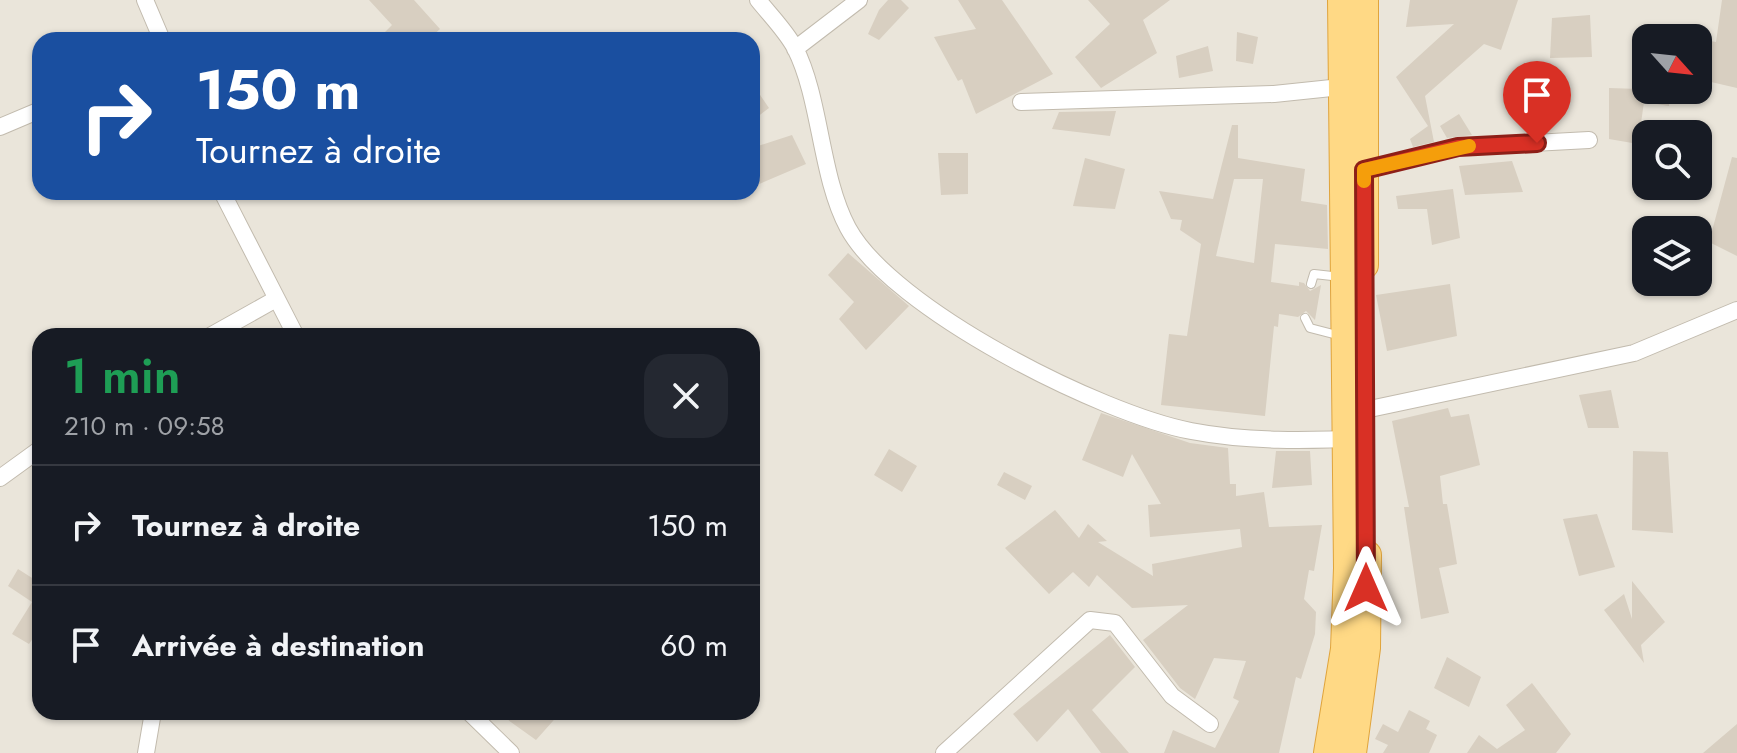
<!DOCTYPE html>
<html lang="fr">
<meta charset="utf-8">
<style>
body{margin:0;font-family:Jost,sans-serif;background:#242831;color:#f1f3f6;height:100vh;display:flex;flex-direction:column;font-size:30px;white-space:nowrap}
*{box-sizing:border-box;margin:0}
p{font-size:26px;color:#9ea1a6}
.icon{flex:none;width:44px;height:44px;fill:none;stroke:currentColor;stroke-width:2;stroke-linecap:round;stroke-linejoin:round}
.map{position:relative;flex:1;overflow:hidden}
.panel{position:absolute;left:32px;top:328px;width:728px;height:392px;display:flex;flex-direction:column;background:#171b24;border-radius:24px;box-shadow:0 2px 6px #0004}
.panel>*{flex:none}
.top-card{position:absolute;left:32px;top:32px;width:728px;height:168px;border-radius:24px;box-shadow:0 2px 6px #0004;background:#1a4fa0;color:#fff;overflow:hidden}
.needle{width:52px;rotate:117deg}
.controls{position:absolute;left:1632px;top:24px;display:grid;gap:16px}
.controls a{display:grid;place-items:center;width:80px;height:80px;border-radius:16px;background:#171b24;box-shadow:0 2px 6px #0004;font-size:40px}
.pin{position:absolute;display:grid;place-items:center;width:68px;height:68px;color:#fff;margin:-82px -34px;border-radius:50% 50% 50% 0;rotate:-45deg;box-shadow:0 0 8px #0007}
.pin .icon{rotate:45deg}
.me{position:absolute;width:88px;margin:-44px;rotate:0deg;stroke-linejoin:round;filter:drop-shadow(0 0 6px #0008)}
.turn{display:flex;align-items:center;gap:28px;height:168px;padding:0 32px;font-size:36px}
.turn .icon{width:104px;height:104px;stroke-width:2.5}
.turn b{display:block;font-size:56px;line-height:68px}
.round{display:grid;place-items:center;flex:none;width:84px;height:84px;border-radius:24px;background:#242831}
.summary{display:flex;align-items:center;justify-content:space-between;height:136px;padding:0 32px}
h1{font-size:48px;font-weight:600;line-height:60px;color:#1e9e55}
ul{padding:0;list-style:none}
li{display:flex;align-items:center;gap:24px;height:120px;padding:0 32px;border-top:2px solid #363941}
li div{flex:1}
li b{display:block;font-size:30px}
li em{font-style:normal}
.map>svg:first-child{display:block}
</style>
<div class="map">
<svg width="1737" height="753" viewBox="0 0 1737 753">
<rect width="100%" height="100%" fill="#f6f3ec"/>
<!-- residential -->
<path fill="#eae5da" fill-rule="evenodd" d="M0,0H1737V753H0ZM1646,38H1698V90H1646ZM40,40H752V192H40ZM1646,134H1698V186H1646ZM1646,230H1698V282H1646ZM40,336H752V712H40Z"/>
<!-- building -->
<path fill="#d8cfc1" fill-rule="evenodd" d="M369,0H414L440,29L428,40H377L392,25Z
M888,0H901L909,8L879,40L868,34L879,10Z
M958,0H1002L1053,74L976,114L962,79L958,81L934,37L976,29Z
M1088,0H1170L1143,20L1157,53L1101,88L1075,57L1110,24Z
M1410,0H1518L1501,50L1484,44L1425,96L1434,142L1413,147L1410,139L1428,126L1396,77L1454,24L1406,27Z
M1722,0H1737V88L1698,79V39L1716,42Z
M1590,15L1592,57L1550,58L1552,18Z
M1237,32L1258,37L1253,64L1236,61Z
M1208,46L1213,71L1179,78L1176,56Z
M752,83L769,108L752,121Z
M1609,88L1670,90L1669,106L1644,102L1638,144L1609,139Z
M1116,111L1110,136L1052,129L1059,112Z
M1459,114L1472,135L1447,138L1440,126Z
M1232,125H1238V158L1305,169L1301,201L1327,205L1328,249L1275,244L1271,282L1299,286V282L1304,283L1310,291L1321,285L1315,320L1306,311L1298,317L1279,314L1278,327L1274,326L1265,416L1161,405L1169,334L1187,336L1201,244L1180,230L1182,220L1171,219L1159,191L1213,199ZM1234,179H1263L1254,263L1216,256Z
M792,135L806,164L752,187V148Z
M938,153H968V194L941,195Z
M1732,157L1737,158V256L1709,242Z
M1085,158L1125,169L1115,209L1073,206Z
M1512,161L1523,192L1465,195L1459,166Z
M1453,189L1460,238L1432,245L1427,209H1398L1396,196Z
M848,253L909,306L866,350L839,319L854,302L828,275Z
M1450,284L1457,336L1387,351L1376,295Z
M1611,390L1619,428H1588L1579,395Z
M1448,408L1451,417L1469,414L1480,465L1440,476L1443,504H1447L1457,564L1439,568L1449,613L1421,619L1404,507H1409L1392,421Z
M1101,413L1190,443L1228,448L1230,484H1236V496L1264,492L1269,527L1322,525L1314,571L1309,570L1304,599L1316,612L1315,634L1301,679L1296,677L1279,753H1164L1173,730L1215,748L1239,701L1233,698L1246,661L1214,658L1195,699L1180,688L1143,640L1188,605L1132,608L1097,575L1089,587L1073,572L1049,594L1005,548L1055,510L1079,538L1088,524L1107,541L1098,542L1153,576L1152,564L1242,547L1240,529L1150,537L1148,505L1161,504L1132,454L1123,477L1082,460Z
M889,449L917,466L902,492L874,475Z
M1276,451H1310L1312,485L1272,488Z
M1633,451L1668,452L1673,533L1632,530Z
M1004,472L1032,486L1025,500L997,485Z
M1597,514L1615,567L1579,576L1563,519Z
M18,569L40,583V628L29,644L12,634L32,602L8,586Z
M1632,581L1665,622L1641,645L1644,663L1604,610L1624,594L1632,619Z
M1110,635L1135,667L1092,710L1129,753H1101L1068,709L1037,742L1013,714Z
M1447,657L1481,677L1469,707L1434,688Z
M1532,683L1571,734L1556,753H1467L1479,735L1497,749L1525,730L1506,705Z
M1409,710L1430,721L1426,729L1437,735L1429,753H1383L1388,745L1375,739L1383,724L1398,732Z
M497,712H561L536,740Z
M1737,724V753H1703Z"/>
<g fill="none" stroke-linecap="round" stroke-linejoin="round">
<defs>
<path id="service" d="M1311,284L1314,274L1341,277
M1305,318L1310,328L1341,336"/>
<path id="minor" d="M145,0L162,40
M758,0C770,15 786,31 795,48C821,99 820,176 848,228C892,309 1101,414 1191,431C1248,442 1308,441 1366,438
M795,49L859,0
M1021,102L1274,94L1341,87
M0,127L40,110
M1364,170L1458,147L1589,140
M222,192L296,336
M210,336L276,299
M1365,410L1634,353L1737,310
M0,478L40,449
M469,712L511,753
M146,753L153,712
M944,753L1090,620L1115,623L1172,696L1210,724"/>
<path id="trunk" d="M1364,0V265
M1328,753L1345,649L1348,568L1342,0
M1352,753L1366,648L1367,555"/>
</defs>
<!-- service casing -->
<use href="#service" stroke="#c2bbae" stroke-width="10"/>
<!-- minor casing -->
<use href="#minor" stroke="#c2bbae" stroke-width="18"/>
<!-- trunk casing -->
<use href="#trunk" stroke="#e0a43c" stroke-width="30"/>
<!-- service -->
<use href="#service" stroke="#fff" stroke-width="8"/>
<!-- minor -->
<use href="#minor" stroke="#fff" stroke-width="16"/>
<!-- trunk -->
<use href="#trunk" stroke="#ffd985" stroke-width="28"/>
</g>
<g fill="none" stroke-linecap="round" stroke-linejoin="round">
<defs>
<path id="route" d="M1366,588L1364,170L1458,147L1537,143"/>
</defs>
<!-- route casing -->
<use href="#route" stroke="#8d1f18" stroke-width="20"/>
<!-- route -->
<use href="#route" stroke="#d93025" stroke-width="14"/>
<!-- slow -->
<path stroke="#f59e0b" stroke-width="14" d="M1364,181V170L1469,146"/>
</g>
</svg>
<div class="controls">
<a><svg class="needle" viewBox="-14 -14 28 28"><path d="M0-13l5 13h-10z" fill="#e53935"/><path d="M0 13l5-13h-10z" fill="#9ea1a6"/></svg></a>
<a><svg class="icon" aria-label="search" viewBox="0 0 24 24"><circle cx="10" cy="10" r="6"/><path d="M15 15l6 6"/></svg></a>
<a><svg class="icon" aria-label="layers" viewBox="0 0 24 24"><path d="M12 4l9 5-9 5-9-5zM3 14l9 5 9-5"/></svg></a>
</div>
<div class="pin" style="left:1537px;top:143px;background:#d93025"><svg class="icon" aria-label="arrive" viewBox="0 0 24 24"><path d="M6 21V4h12l-3 4 3 4H6"/></svg></div>
<svg class="me" style="left:1366px;top:588px" viewBox="-20 -20 40 40"><path d="M0-17L14 15 0 8-14 15z" fill="#d93025" stroke="#fff" stroke-width="4"/></svg>
<div class="top-card">
<div class="turn"><svg class="icon" aria-label="right" viewBox="0 0 24 24"><path d="M7 20v-9h11M14 6l5 5-5 5"/></svg><div><b>150 m</b>Tournez à droite</div></div>
</div>
<section class="panel">
<div class="summary"><div><h1>1 min</h1><p>210 m · 09:58</p></div><a class="round"><svg class="icon" aria-label="close" viewBox="0 0 24 24"><path d="M6 6l12 12M18 6L6 18"/></svg></a></div>
<ul>
<li><svg class="icon" aria-label="right" viewBox="0 0 24 24"><path d="M7 20v-9h11M14 6l5 5-5 5"/></svg><div><b>Tournez à droite</b></div><em>150 m</em></li>
<li><svg class="icon" aria-label="arrive" viewBox="0 0 24 24"><path d="M6 21V4h12l-3 4 3 4H6"/></svg><div><b>Arrivée à destination</b></div><em>60 m</em></li>
</ul>
</section>
</div>
